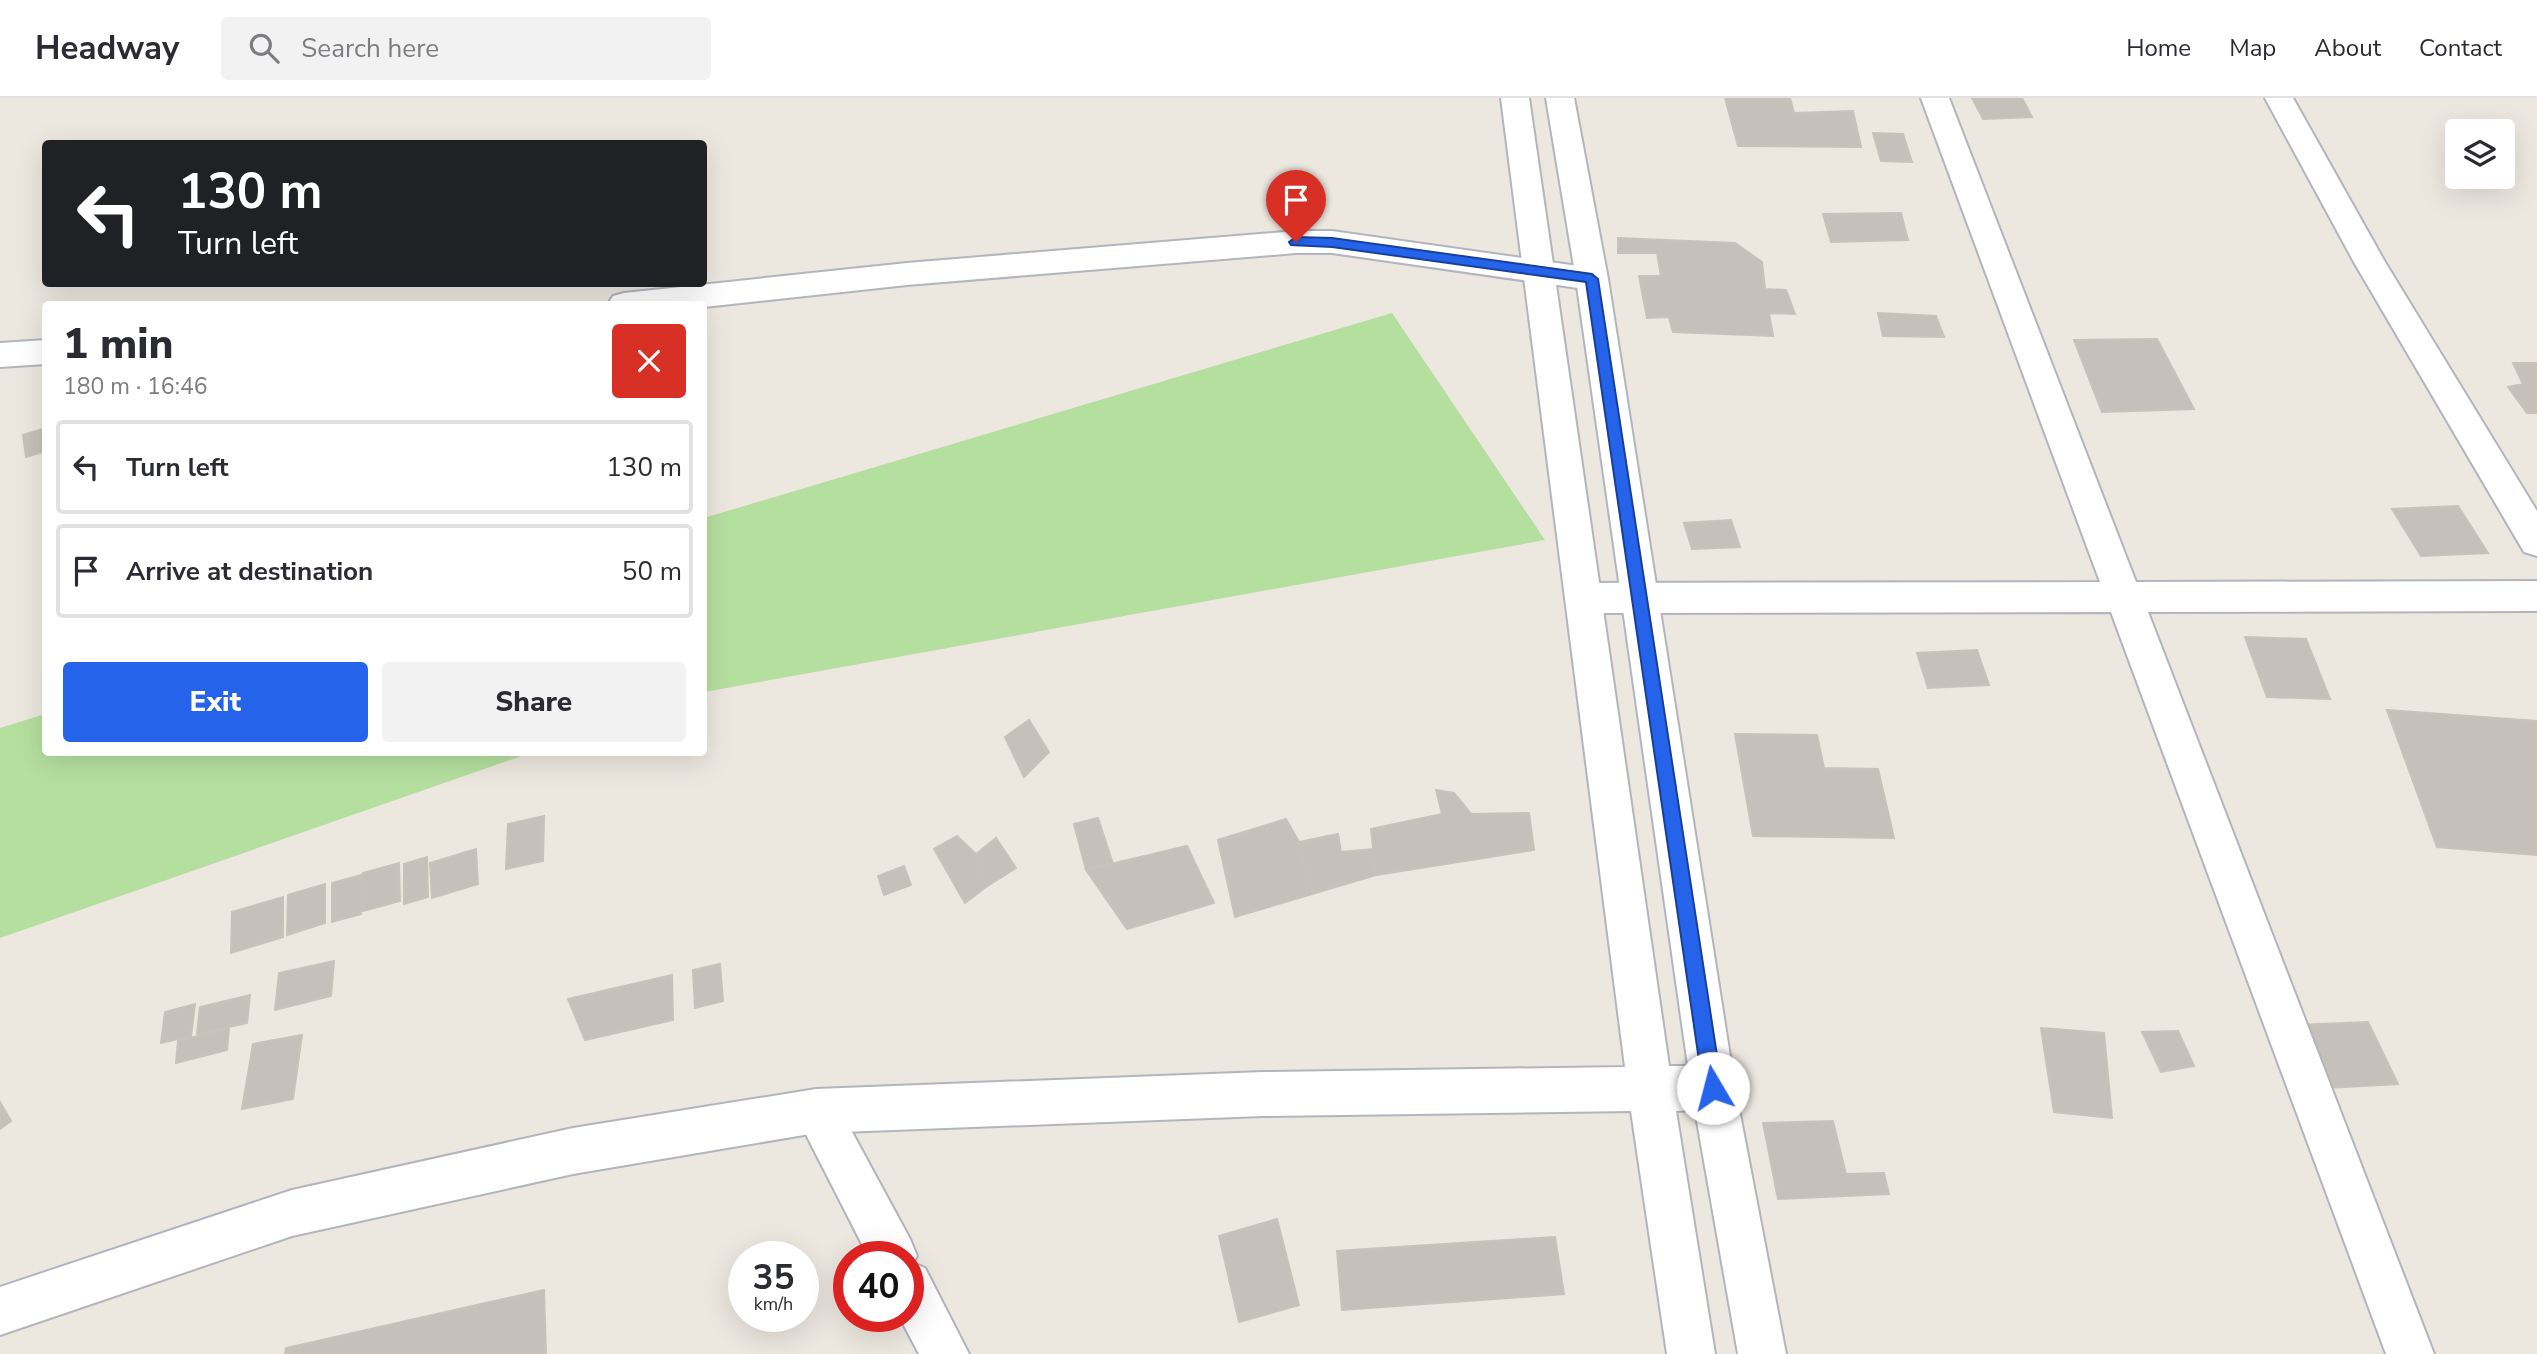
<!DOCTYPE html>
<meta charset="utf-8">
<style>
body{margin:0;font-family:"Nunito Sans",sans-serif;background:#f2f2f3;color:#2b2b33;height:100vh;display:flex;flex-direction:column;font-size:26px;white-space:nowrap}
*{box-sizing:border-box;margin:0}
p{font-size:23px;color:#7c7c81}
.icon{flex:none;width:38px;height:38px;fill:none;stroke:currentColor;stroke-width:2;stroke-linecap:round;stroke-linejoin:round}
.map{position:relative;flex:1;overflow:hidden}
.side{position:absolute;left:42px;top:203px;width:665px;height:455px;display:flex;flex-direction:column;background:#fff;border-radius:7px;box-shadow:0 7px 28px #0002}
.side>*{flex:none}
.banner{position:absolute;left:42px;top:42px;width:665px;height:147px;border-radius:7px;box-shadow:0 7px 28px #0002;background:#202124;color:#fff;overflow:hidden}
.tools{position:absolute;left:2445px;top:21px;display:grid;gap:14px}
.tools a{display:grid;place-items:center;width:70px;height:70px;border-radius:7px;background:#fff;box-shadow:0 7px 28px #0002;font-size:35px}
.speed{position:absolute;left:728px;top:1143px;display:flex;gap:14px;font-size:35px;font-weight:700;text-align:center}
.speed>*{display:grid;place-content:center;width:91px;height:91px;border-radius:50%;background:#fff;box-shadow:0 7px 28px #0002;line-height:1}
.speed small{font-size:18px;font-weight:400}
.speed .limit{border:10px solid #d22;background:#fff;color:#111}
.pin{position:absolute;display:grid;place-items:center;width:60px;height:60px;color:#fff;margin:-72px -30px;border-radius:50% 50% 50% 0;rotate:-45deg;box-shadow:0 0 7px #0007}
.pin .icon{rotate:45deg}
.me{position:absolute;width:77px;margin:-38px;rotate:352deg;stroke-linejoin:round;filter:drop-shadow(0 0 5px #0008)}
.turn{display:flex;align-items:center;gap:24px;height:147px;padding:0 21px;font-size:32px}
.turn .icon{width:91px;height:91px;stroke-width:2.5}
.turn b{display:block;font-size:49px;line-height:60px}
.round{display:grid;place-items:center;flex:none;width:74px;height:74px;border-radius:7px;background:#f2f2f3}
.headline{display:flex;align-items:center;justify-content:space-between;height:119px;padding:0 21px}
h1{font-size:42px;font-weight:800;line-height:52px}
.primary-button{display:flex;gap:14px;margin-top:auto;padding:14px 21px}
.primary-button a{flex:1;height:80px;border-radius:7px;background:#2563eb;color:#fff;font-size:28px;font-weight:800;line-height:80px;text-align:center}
.primary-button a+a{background:#f2f2f3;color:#2b2b33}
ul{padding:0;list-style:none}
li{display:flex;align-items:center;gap:21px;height:94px;margin:0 14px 10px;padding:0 7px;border:4px solid #e1e1e2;border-radius:7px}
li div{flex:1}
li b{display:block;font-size:26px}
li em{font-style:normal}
header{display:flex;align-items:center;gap:42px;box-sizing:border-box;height:98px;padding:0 35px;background:#fff;border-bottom:2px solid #e1e1e2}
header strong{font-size:33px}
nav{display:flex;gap:38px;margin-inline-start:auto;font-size:24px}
.search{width:490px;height:63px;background:#f2f2f3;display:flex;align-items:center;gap:18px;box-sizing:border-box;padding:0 24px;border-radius:7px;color:#7c7c81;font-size:26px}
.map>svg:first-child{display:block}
</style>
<header>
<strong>Headway</strong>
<div class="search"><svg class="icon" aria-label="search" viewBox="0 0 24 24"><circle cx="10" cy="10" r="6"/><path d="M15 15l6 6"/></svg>Search here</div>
<nav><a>Home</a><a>Map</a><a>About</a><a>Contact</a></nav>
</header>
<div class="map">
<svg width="2537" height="1256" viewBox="0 0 2537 1256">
<rect width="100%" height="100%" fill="#ece7df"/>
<!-- green -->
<path fill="#b5df9f" d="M1392,215L1545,442L704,594V420Z
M45,616L46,654L530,655L0,840V630Z"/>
<!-- building -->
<path fill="#c5c1ba" stroke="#c8c2b8" stroke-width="2" d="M1725,0H1790L1794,15L1853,13L1861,49L1738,48Z
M1972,0H2022L2032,19L1983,21Z
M1873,35L1903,36L1912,64L1881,63Z
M1901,115L1908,142L1831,144L1823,116Z
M1618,140L1735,145L1762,164L1765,191L1786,192L1795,216L1769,215L1773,238L1673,234L1669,219L1647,220L1639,178H1661L1657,155H1618Z
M1878,215L1936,218L1944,239L1883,238Z
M2157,241L2194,311L2102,314L2074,242Z
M2513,265H2537V315H2527L2508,289L2523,286Z
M46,330V353L26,359L23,337Z
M2458,408L2488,455L2421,458L2392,411Z
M1731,422L1740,449L1692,451L1684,425Z
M2245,539L2306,541L2330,601L2267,599Z
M1977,552L1989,587L1928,590L1917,555Z
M2387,612L2537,623V757L2437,749Z
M1029,622L1049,654L1024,679L1005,639Z
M1735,636L1817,637L1824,670L1878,671L1894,740L1753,738Z
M1436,692L1454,695L1471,716L1529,715L1534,752L1376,777L1371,731L1442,716Z
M544,718L543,763L506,771L508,726Z
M1098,720L1113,766L1086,772L1074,726Z
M1286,721L1299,744L1312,796L1235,819L1218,742Z
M1338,736L1341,754L1373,751L1376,777L1312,796L1299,744Z
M957,738L976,756L986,789L965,805L934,751Z
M996,740L1016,770L986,789L976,756Z
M1187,748L1214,805L1127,831L1086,772Z
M476,751L478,786L432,800L430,765Z
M427,759L428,799L404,806V766Z
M399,765L400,803L363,813V775Z
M904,768L911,787L884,797L878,778Z
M361,777V816L332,824V785Z
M325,786V825L287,837L288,797Z
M283,799V839L231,855L232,814Z
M334,863L331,898L275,912L279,875Z
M720,866L723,903L695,910L693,872Z
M672,877L673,922L585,942L568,901Z
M250,897L247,925L197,936L200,909Z
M195,906L191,938L161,945L165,914Z
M2368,924L2398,986L2326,990L2298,927Z
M229,930L227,952L176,965L178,943Z
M2041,930L2104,935L2112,1020L2054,1014Z
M2178,933L2194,968L2161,974L2142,934Z
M302,937L293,1001L242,1011L253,946Z
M0,1004L11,1023L0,1031Z
M1833,1023L1846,1076L1884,1075L1889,1096L1778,1101L1763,1025Z
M1277,1121L1299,1207L1239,1224L1219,1138Z
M1555,1139L1564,1196L1342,1212L1337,1153Z
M544,1192L546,1256H285L286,1250Z"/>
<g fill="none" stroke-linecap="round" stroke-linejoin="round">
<defs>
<path id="minor" d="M1921,0H1949L2136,484L2537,483V513L2148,514L2434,1256H2386L2111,514L1583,515L1570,511L1565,500L1570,489L1583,485L2100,484Z
M2265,0H2293L2385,164L2537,413V458L2524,454L2355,166Z
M1296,133H1332L1592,170L1603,173L1608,181L1603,189L1592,192L1332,155H1296L907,187L704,209V206H608L613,198L624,195L907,165Z
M46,242V266L0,269V245Z
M816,991L832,997L910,1141L917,1158L913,1165L925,1170L969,1256H919L899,1218H908V1158H868L794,1013L800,997Z"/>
<path id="tertiary" d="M1501,0H1529L1669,968H1688L1576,181L1546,0H1574L1608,181L1735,990L1786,1256H1738L1695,1012L1676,1013L1715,1256H1667L1631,1013L1263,1018L816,1035L573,1076L292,1138L0,1237V1189L292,1092L573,1030L816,991L1263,974L1625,969Z"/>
</defs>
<!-- minor casing -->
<use href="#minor" stroke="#b2b5be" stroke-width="4"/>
<!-- tertiary casing -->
<use href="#tertiary" stroke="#b2b5be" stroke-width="4"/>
<!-- minor -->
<use href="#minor" fill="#fff" fill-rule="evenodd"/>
<!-- tertiary -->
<use href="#tertiary" fill="#fff" fill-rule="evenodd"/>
</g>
<!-- route -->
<path fill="#2563eb" stroke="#184099" stroke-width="2" d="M1296,139L1332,140L1592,176L1598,181L1722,990L1719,996L1713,999L1706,996L1703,990L1586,184L1332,149L1291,147L1289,144Z"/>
</svg>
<div class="tools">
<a><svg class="icon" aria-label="layers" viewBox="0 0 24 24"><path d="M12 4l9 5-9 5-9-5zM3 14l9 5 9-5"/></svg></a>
</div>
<div class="speed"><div>35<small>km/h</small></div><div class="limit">40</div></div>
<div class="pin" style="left:1296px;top:144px;background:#d93025"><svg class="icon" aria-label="arrive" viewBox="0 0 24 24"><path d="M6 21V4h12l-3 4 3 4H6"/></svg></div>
<svg class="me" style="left:1713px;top:990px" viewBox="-20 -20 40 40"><circle r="19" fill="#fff"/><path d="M0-13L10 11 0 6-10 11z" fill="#2563eb"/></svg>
<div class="banner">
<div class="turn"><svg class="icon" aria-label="left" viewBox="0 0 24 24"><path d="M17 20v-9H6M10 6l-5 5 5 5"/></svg><div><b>130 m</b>Turn left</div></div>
</div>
<section class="side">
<div class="headline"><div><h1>1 min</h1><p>180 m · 16:46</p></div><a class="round" style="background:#d93025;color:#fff"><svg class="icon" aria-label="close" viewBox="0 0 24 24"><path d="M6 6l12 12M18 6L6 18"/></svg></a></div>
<ul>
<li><svg class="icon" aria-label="left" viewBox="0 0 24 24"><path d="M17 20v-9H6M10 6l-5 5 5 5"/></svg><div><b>Turn left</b></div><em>130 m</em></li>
<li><svg class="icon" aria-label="arrive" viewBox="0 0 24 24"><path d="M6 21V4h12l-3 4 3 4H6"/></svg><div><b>Arrive at destination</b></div><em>50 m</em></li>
</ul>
<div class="primary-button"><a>Exit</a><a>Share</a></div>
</section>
</div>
